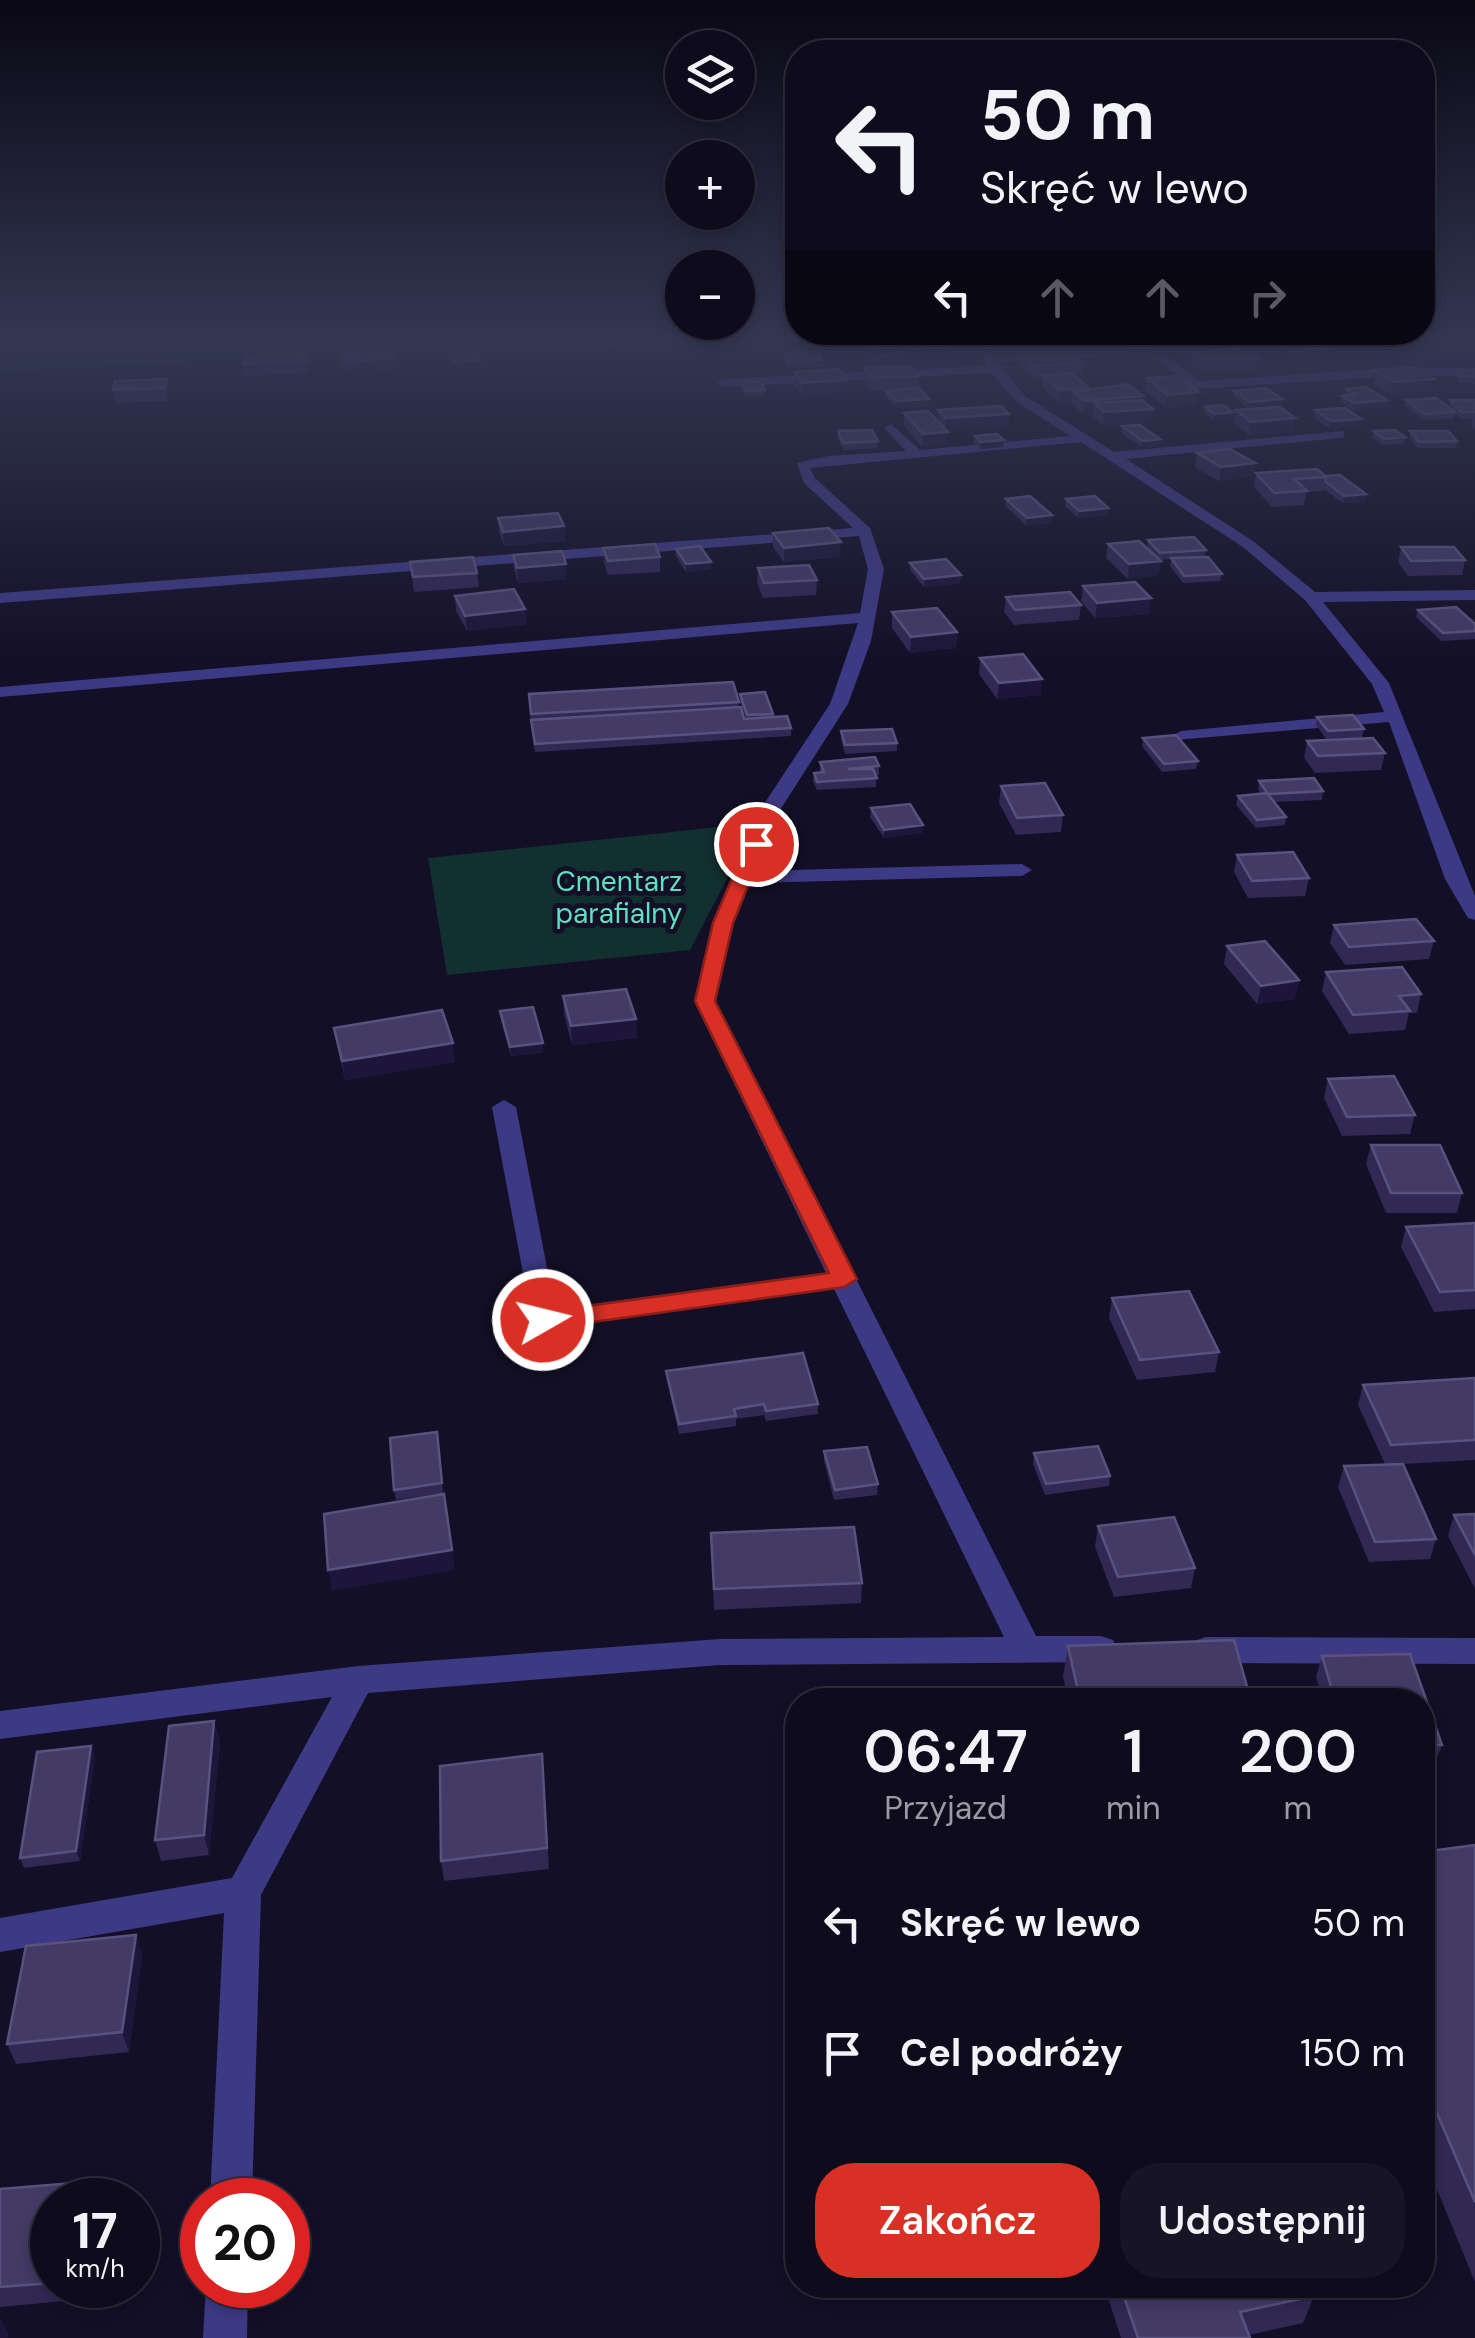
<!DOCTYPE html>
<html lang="pl">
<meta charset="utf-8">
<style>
body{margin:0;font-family:"DM Sans",sans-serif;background:#171425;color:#f1f3f6;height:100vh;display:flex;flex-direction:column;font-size:38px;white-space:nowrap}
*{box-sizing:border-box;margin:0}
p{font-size:32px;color:#9b9ba3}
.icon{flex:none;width:55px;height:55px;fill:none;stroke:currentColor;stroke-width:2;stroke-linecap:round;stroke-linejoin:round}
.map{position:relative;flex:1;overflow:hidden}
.sheet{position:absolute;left:785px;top:1688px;width:650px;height:610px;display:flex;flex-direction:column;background:#0e0b1c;border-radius:40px;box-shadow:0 5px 15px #0003,0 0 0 2px #2e2b3b}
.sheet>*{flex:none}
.guide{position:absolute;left:785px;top:40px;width:650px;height:305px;border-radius:40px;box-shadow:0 5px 15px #0003,0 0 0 2px #2e2b3b;background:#0e0b1c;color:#f1f3f6;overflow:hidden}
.buttons{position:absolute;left:665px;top:30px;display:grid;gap:20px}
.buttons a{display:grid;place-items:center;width:90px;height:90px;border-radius:50%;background:#0e0b1c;box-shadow:0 5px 15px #0003,0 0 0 2px #2e2b3b;font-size:50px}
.speed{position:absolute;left:30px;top:2178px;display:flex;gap:20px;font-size:50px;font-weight:700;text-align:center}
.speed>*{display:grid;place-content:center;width:130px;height:130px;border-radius:50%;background:#0e0b1c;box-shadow:0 5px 15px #0003,0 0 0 2px #2e2b3b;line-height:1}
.speed small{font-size:25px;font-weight:400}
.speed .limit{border:15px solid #d22;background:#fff;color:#111}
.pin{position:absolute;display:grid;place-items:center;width:85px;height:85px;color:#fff;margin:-42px;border:5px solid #fff;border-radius:50%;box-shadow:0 2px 10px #0007}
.me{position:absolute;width:110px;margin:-55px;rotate:82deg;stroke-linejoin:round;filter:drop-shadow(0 0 8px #0008)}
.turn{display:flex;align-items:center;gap:35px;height:210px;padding:0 30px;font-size:45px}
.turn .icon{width:130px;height:130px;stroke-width:2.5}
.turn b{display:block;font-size:70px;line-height:85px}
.lanes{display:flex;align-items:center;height:95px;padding:0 30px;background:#0003;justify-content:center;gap:50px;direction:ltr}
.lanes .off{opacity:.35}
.eta{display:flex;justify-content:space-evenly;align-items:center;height:170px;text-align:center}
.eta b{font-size:60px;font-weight:600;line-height:70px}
.button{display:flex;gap:20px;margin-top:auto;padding:20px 30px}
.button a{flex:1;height:115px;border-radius:40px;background:#d93025;color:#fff;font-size:40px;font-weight:600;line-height:115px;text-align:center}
.button a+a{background:#171425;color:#f1f3f6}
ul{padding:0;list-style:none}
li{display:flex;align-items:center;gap:30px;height:130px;padding:0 30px}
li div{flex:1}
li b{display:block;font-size:38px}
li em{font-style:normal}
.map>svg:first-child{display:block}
</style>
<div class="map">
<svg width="1475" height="2338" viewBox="0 0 1475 2338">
<rect width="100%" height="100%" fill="#130f26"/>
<!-- green -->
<path fill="#12302f" d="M756,823L690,950L447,975L428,858Z"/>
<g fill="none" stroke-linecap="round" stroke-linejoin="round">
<!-- stream -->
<path stroke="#0a1f44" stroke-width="6" d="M0,369L565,337"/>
<!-- minor -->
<path fill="#3d3a85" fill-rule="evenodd" d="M976,337H988L995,355L1152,346L1199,381L1394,368H1475V376H1394L1196,389L1149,354L997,362L1025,396L1114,452L1344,431V437L1339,438L1126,459L1253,541L1315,592L1475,590V600L1323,602L1389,683L1475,896V920L1468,918L1445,879L1389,722L1175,740L1172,736L1181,731L1384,712L1372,684L1305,600L1243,547L1081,442L810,468L815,478L870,528L884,569L871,641L848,704L780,810L755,871L1022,864L1032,870L1022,876L750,883L734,923L716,1001L1036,1636H1101L1113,1640L1117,1649L1113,1658L1101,1662L720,1665L368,1693L261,1895L252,2200H210L224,1913L0,1952V1918L232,1878L332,1697L0,1739V1711L358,1666L720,1639L1004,1637L834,1289L543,1329L533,1327L492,1107L504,1100L516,1107L555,1309L826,1273L694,1001L712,923L760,810L830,704L858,623L0,697V687L860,613L868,569L859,536L0,603V593L853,528L804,483L797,463L828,456L906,451L884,428L891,424L920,450L1070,436L1017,402L991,373L723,387L717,383L723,379L987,366Z
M1206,1637L1475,1638V1664L1206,1663L1194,1659L1190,1650L1194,1641Z
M206,2285H248L247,2338H203Z"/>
</g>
<!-- wall -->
<path fill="#312854" d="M601,337L654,341V347L605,350L601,343Z
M930,337H951L949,341L955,346V352L913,355L905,348V342L932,340Z
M1063,337H1099L1103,346L1074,348L1062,339Z
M1129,337H1193V340L1136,343Z
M863,338H900V344H895L904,366L919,376V388L871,391L864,381V368L878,367L862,350Z
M1282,343L1333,349L1332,355L1290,357L1281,349Z
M783,352L822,360V366L788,368L783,358Z
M1021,352L1083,363L1082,375L1074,376L1089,388V390L1143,396V400L1151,422L1103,425L1092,416L1093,413L1083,414L1072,405V402L1059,403L1042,388L1043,377L1033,378L1020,365Z
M1192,352L1258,358L1256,371H1201L1190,364Z
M306,354L307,373L245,376L243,364Z
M340,354L396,370L349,375L342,366Z
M1375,370L1432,392L1392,395L1373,383Z
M1458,370L1475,371V384L1457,382Z
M794,372L847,380V392L802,395L794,385Z
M1147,378L1197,405L1166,407L1145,391Z
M167,379L169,392L167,401L115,403L113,390Z
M742,383L765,390V396L746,397L742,390Z
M1346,389L1386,407L1353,410L1340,402L1342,396L1345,395Z
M886,391L929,406L895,408L886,397Z
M1234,391L1282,399L1281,406L1248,408L1233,397Z
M1406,400L1453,411L1449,406L1450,400H1475V429H1473L1471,423L1472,419H1460L1455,413L1453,419L1423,420L1405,406Z
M1205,407L1233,412L1232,419L1213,420L1204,413Z
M938,410L1009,414L1008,427L947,431V445L922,447L904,426V413L937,421Z
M1236,410L1295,418L1293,432L1249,435L1234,423Z
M1315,410L1361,419L1360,426L1329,428L1313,417Z
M1122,426L1160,439L1159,446L1141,447L1121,433Z
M838,431L878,441L877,448L843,450L838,438Z
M1374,431L1405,437L1404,444L1382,445L1372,438Z
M1410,431L1457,441L1456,448H1418L1409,438Z
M975,436L1003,447L981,449L974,443Z
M1197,453L1255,463L1253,476L1219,481L1195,467Z
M1256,473L1325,476L1366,494L1365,502L1343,503L1324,489V491L1306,492L1304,505L1272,507L1254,487Z
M1006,499L1051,523L1026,525L1005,506Z
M1066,499L1107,515L1078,518L1065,506Z
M498,518L564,526L565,541L504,546L499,532Z
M773,533L840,557L784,562L773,547Z
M1148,540L1206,550L1204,557L1222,574L1220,581L1183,583L1170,566L1171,559L1160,560L1159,575L1128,579L1106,558L1108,544L1153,554L1147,548Z
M1401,547L1465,560L1462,575L1408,576L1398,562Z
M603,548L660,557V572L608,575L604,562Z
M676,549L711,562V569L686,572L676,556Z
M513,555L567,579L518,583L514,569Z
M410,562L477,573L479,587L414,592Z
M910,563L960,583L924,587L910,570Z
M758,568L817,580L816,595L763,598L757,583Z
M1083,586L1149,614L1095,618L1081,601Z
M455,596L525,609L526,624L467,631L456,611Z
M1006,597L1081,605L1079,620L1014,625L1004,612Z
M1418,610L1475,624V639L1441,641L1416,617Z
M892,612L957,632L956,648L910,653L892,628Z
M980,658L1041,695L997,699L979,674Z
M529,694L739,702V707L746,719L740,702V694L773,714V717L791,728V736L535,752L531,728Z
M1317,717L1364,729L1362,738L1326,739L1316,725Z
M841,731L897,743V751L845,754L841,740Z
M1143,738L1198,761L1196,769L1162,772L1142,746Z
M1307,741L1385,753L1381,770L1315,773L1304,758Z
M820,762L879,766V775H876V787L817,790L813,781L814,773L820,772Z
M1259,781L1323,791L1322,800L1274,802L1286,817L1285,825L1256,828L1236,805L1238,796L1261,794L1258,789Z
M1001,786L1063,815L1061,832L1016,835L999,803Z
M871,808L923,833L884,838L870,817Z
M1237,855L1309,878L1305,896L1248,898L1234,872Z
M1334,925L1434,941L1429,959L1345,965L1330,943Z
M1227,946L1295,999L1257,1004L1224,964Z
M1326,972L1421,994L1417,1013H1409L1405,1030L1349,1034L1322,991Z
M563,996L637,1038L572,1045L564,1014Z
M500,1011L543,1052L511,1056L501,1021Z
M334,1028L455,1062L345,1080Z
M1328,1079L1415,1115L1410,1134L1342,1136L1324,1098Z
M1371,1145L1462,1193L1457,1213H1386L1366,1164Z
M1475,1223V1309L1434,1312L1401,1247L1406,1227Z
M1112,1298L1219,1352L1215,1372L1137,1380L1109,1318Z
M666,1371L818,1404V1414L766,1421L764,1415L736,1419V1426L679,1434L667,1381Z
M1475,1378V1460L1403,1464L1436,1539L1430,1559L1369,1562L1338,1487L1344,1466L1385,1464L1358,1405L1363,1385Z
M437,1432L443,1493L396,1500L394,1490Z
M824,1451L878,1484L877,1495L834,1500L824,1461Z
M1034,1453L1110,1476L1109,1486L1045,1495L1033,1464Z
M1475,1514V1589L1448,1536L1454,1515Z
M1098,1526L1195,1568L1191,1588L1114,1597L1095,1547Z
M711,1533L862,1583L861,1603L714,1610Z
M1068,1646L1248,1690L1246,1700H1068L1063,1676Z
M1410,1654L1442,1745L1434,1765H1422V1700H1323L1316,1677L1322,1656Z
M214,1721L220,1742L209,1855L161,1861L155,1840Z
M91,1746L95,1756L80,1861L24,1868L20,1858Z
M544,1775L549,1869L444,1881L441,1861Z
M1475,1845V2282L1422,2153V1852Z
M136,1935L142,1956L129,2052L16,2064L7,2044Z
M72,2183L80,2200H52V2285H67L64,2301L0,2307V2189Z
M1104,2285H1309L1314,2296L1303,2323L1249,2335L1250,2338H1121Z"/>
<!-- shaded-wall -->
<path fill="#1d163a" d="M1038,337H1058L1057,341L1026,344V338Z
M1103,340V346L1074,348V342Z
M955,346V352L913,355V349Z
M589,349V355L573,356V350Z
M905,354L904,366L879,368V356Z
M395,357L396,370L349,375L347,363Z
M481,360L482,367L453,369V362Z
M167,379L169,392L167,401L165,388Z
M1434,379L1432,392L1392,395L1394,382Z
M847,380V392L802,395V383Z
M1089,388L1088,400L1073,392L1072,402L1059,403L1060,390Z
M1199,392L1197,405L1166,407L1167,395Z
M1143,396L1142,409L1094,403L1093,413L1083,414L1085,401Z
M929,399V406L895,408L896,401Z
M1282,399L1281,406L1248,408L1249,402Z
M1387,400L1386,407L1353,410L1354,403Z
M1153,409L1151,422L1103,425L1104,412Z
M1233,412L1232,419L1213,420L1214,414Z
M1009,414L1008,427L945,432L946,418Z
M1295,418L1293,432L1249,435L1251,422Z
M1361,419L1360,426L1329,428L1331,421Z
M948,432L947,445L922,447L923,434Z
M1160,439L1159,446L1141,447L1142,441Z
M1004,440L1003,447L981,449V442Z
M1255,463L1253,476L1219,481L1221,467Z
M1366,494L1365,502L1343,503L1344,496Z
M1108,508L1107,515L1078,518L1079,511Z
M1052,515L1051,523L1026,525L1027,518Z
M564,526L565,541L504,546L503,532Z
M841,542L840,557L784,562V548Z
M1161,561L1159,575L1128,579L1129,564Z
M711,562V569L686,572V564Z
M566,564L567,579L518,583L517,568Z
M961,575L960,583L924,587V579Z
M1151,598L1149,614L1095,618L1097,603Z
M525,609L526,624L467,631L465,616Z
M957,632L956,648L910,653L911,637Z
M1042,679L1041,695L997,699L999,683Z
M923,825V833L884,838V830Z
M1299,980L1295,999L1257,1004L1261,986Z
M636,1019L637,1038L572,1045L571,1026Z
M453,1043L455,1062L345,1080L342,1061Z
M543,1043V1052L511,1056L510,1047Z
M452,1550L455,1570L332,1591L328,1570Z
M214,1721L220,1742L209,1855L204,1835Z
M91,1746L95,1756L80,1861L76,1851Z
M136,1935L142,1956L129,2052L122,2032Z
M72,2183L80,2200H70Z
M57,2285H67L64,2301Z
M0,2318L9,2334L8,2338H0Z"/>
<!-- building -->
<path fill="#433a66" stroke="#5a527e" stroke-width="2.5" d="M601,337H651L654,341L605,344Z
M885,337H888L905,354L879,356L863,338Z
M1068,337H1099L1103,340L1074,342Z
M947,339L955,346L913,349L905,342Z
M1324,341L1333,349L1291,351L1282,343Z
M586,342L589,349L573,350L570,343Z
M387,348L395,357L347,363L340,354Z
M1242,348L1258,358L1202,359L1192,352Z
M476,349L481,360L453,362L448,351Z
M817,351L822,360L788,362L783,352Z
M1021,352H1072L1083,363L1034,366Z
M306,354V361L243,364L244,357Z
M911,366L919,376L872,378L864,368Z
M1415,367L1434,379L1394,382L1375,370Z
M839,369L847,380L802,383L794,372Z
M1458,370L1475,371V377L1458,376Z
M1071,373L1089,388L1060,390L1043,376Z
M1178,376L1199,392L1167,395L1147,378Z
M167,379L165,388L113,390L115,381Z
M761,382L765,390L746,391L742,383Z
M1128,384L1143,396L1085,401L1073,392Z
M1366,387L1387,400L1354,403L1342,396L1355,394L1346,389Z
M919,388L929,399L896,401L886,391Z
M1266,388L1282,399L1249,402L1234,391Z
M1436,398L1455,412L1424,414L1406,400Z
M1142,400L1153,409L1104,412L1094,403Z
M1450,400H1475V412H1461Z
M1223,405L1233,412L1214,414L1205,407Z
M1001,406L1009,414L946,418L938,410Z
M1280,407L1295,418L1251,422L1236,410Z
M1345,408L1361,419L1331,421L1315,410Z
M928,411L948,432L923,434L904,413Z
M1140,425L1160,439L1142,441L1122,426Z
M872,430L878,441L843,443L838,431Z
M1395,430L1405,437L1383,439L1374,431Z
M1410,431H1448L1457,441L1419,442Z
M997,434L1004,440L981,442L975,436Z
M1230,449L1255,463L1221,467L1197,453Z
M1317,469L1326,477L1294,479L1307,491L1274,493L1256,473Z
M1340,475L1366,494L1344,496L1326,482L1325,476Z
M1030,496L1052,515L1027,518L1006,499Z
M1095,496L1108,508L1079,511L1066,499Z
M558,513L564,526L503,532L498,518Z
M829,528L841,542L784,548L773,533Z
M1194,537L1206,550L1160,553L1148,540Z
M1139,541L1161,561L1129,564L1108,544Z
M655,544L660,557L608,561L603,548Z
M700,546L711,562L686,564L676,549Z
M1401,547H1454L1465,560L1411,561Z
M562,551L566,564L517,568L513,555Z
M473,557L477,573L413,577L410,562Z
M1208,557L1222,574L1184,576L1171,558Z
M946,559L961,575L924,579L910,563Z
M809,565L817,580L764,583L758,568Z
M1135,582L1151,598L1097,603L1083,586Z
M514,589L525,609L465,616L455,596Z
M1070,592L1081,605L1015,610L1006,597Z
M1456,607L1475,624V631L1443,633L1418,610Z
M937,608L957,632L911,637L892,612Z
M1023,654L1042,679L999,683L980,658Z
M733,682L739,702L531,714L529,694Z
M765,692L773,714L747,715L740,694Z
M741,707L744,719L787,716L791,728L535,744L531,720Z
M1353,715L1364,729L1328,731L1317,717Z
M892,729L897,743L845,745L841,731Z
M1176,735L1198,761L1164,764L1143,738Z
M1373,738L1385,753L1318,756L1307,741Z
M875,757L879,766L848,769H873L877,778L817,782L814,773L824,772L820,762Z
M1314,778L1323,791L1268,794L1259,781Z
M1045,783L1063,815L1017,818L1001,786Z
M1267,793L1286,817L1257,820L1238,796Z
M910,804L923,825L884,830L871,808Z
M1293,852L1309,878L1252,881L1237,855Z
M1416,919L1434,941L1349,947L1334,925Z
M1265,941L1299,980L1261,986L1227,946Z
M1402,967L1421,994L1399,996L1410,1011L1353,1015L1326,972Z
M626,989L636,1019L571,1026L563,996Z
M533,1007L543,1043L510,1047L500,1011Z
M442,1010L453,1043L342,1061L334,1028Z
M1394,1076L1415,1115L1347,1117L1328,1079Z
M1371,1145H1440L1462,1193H1391Z
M1475,1223V1290L1440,1292L1406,1227Z
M1189,1291L1219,1352L1140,1360L1112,1298Z
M803,1353L818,1404L766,1411L764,1404L734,1409L736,1416L679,1424L666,1371Z
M1475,1378V1440L1391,1445L1363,1385Z
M437,1432L442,1483L394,1490L390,1438Z
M1098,1446L1110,1476L1046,1484L1034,1453Z
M867,1447L878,1484L835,1490L824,1451Z
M1403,1464L1436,1539L1375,1542L1344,1466Z
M444,1494L452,1550L328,1570L324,1514Z
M1475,1514V1555L1454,1515Z
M1174,1517L1195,1568L1118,1577L1098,1526Z
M854,1527L862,1583L714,1589L711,1533Z
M1234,1640L1248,1690L1147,1694L1148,1700H1080L1068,1646Z
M1410,1654L1442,1745H1422V1700H1335L1322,1656Z
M214,1721L204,1835L155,1840L169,1726Z
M91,1746L76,1851L20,1858L37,1752Z
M542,1754L547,1848L441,1861L440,1766Z
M1475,1845V2202L1422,2078V1852Z
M136,1935L122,2032L7,2044L26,1946Z
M72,2183L70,2200H52V2283L0,2287V2189Z
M1120,2285H1309L1314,2296L1240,2312L1250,2338H1138Z"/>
<!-- sky -->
<linearGradient id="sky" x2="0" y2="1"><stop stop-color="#0a0815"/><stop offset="0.51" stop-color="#333752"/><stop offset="1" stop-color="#333752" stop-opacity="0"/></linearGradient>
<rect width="1475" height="664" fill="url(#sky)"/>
<!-- route -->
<path fill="#d93025" stroke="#8d1f18" stroke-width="2.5" d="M756,838L765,844L733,923L715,1001L857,1279L844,1287L543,1329L534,1326L530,1320L543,1312L829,1273L695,1001L713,923L747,844Z"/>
<g text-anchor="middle" stroke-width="10" stroke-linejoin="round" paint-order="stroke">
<!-- park labels -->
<g font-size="28" fill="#5fe0c0" stroke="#130f26">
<text x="619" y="891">Cmentarz<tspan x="619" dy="32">parafialny</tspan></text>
</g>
</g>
</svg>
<div class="buttons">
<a><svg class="icon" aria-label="layers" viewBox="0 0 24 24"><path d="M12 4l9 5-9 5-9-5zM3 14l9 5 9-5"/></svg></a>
<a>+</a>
<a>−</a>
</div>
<div class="speed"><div>17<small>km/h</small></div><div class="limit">20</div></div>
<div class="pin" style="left:756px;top:844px;background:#d93025"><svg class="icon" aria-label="arrive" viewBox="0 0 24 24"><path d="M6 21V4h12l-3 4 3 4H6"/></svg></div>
<svg class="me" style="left:543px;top:1320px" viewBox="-20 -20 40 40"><circle r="17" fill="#d93025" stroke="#fff" stroke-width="3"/><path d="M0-11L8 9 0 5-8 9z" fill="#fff"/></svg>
<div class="guide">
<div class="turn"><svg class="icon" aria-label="left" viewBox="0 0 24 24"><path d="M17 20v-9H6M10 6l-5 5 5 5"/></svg><div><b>50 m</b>Skręć w lewo</div></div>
<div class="lanes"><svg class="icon" aria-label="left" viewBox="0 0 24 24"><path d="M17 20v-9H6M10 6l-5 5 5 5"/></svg><svg class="icon off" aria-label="ahead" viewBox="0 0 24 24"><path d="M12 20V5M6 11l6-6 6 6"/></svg><svg class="icon off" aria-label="ahead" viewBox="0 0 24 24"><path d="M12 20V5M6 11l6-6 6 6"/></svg><svg class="icon off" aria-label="right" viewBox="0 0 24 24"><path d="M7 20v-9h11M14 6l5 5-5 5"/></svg></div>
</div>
<section class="sheet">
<div class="eta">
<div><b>06:47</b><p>Przyjazd</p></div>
<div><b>1</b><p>min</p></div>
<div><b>200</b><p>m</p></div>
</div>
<ul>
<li><svg class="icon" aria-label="left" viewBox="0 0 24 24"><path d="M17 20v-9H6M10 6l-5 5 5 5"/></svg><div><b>Skręć w lewo</b></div><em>50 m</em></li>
<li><svg class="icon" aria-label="arrive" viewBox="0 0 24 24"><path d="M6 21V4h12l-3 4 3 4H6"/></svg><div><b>Cel podróży</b></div><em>150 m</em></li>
</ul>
<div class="button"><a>Zakończ</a><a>Udostępnij</a></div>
</section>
</div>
